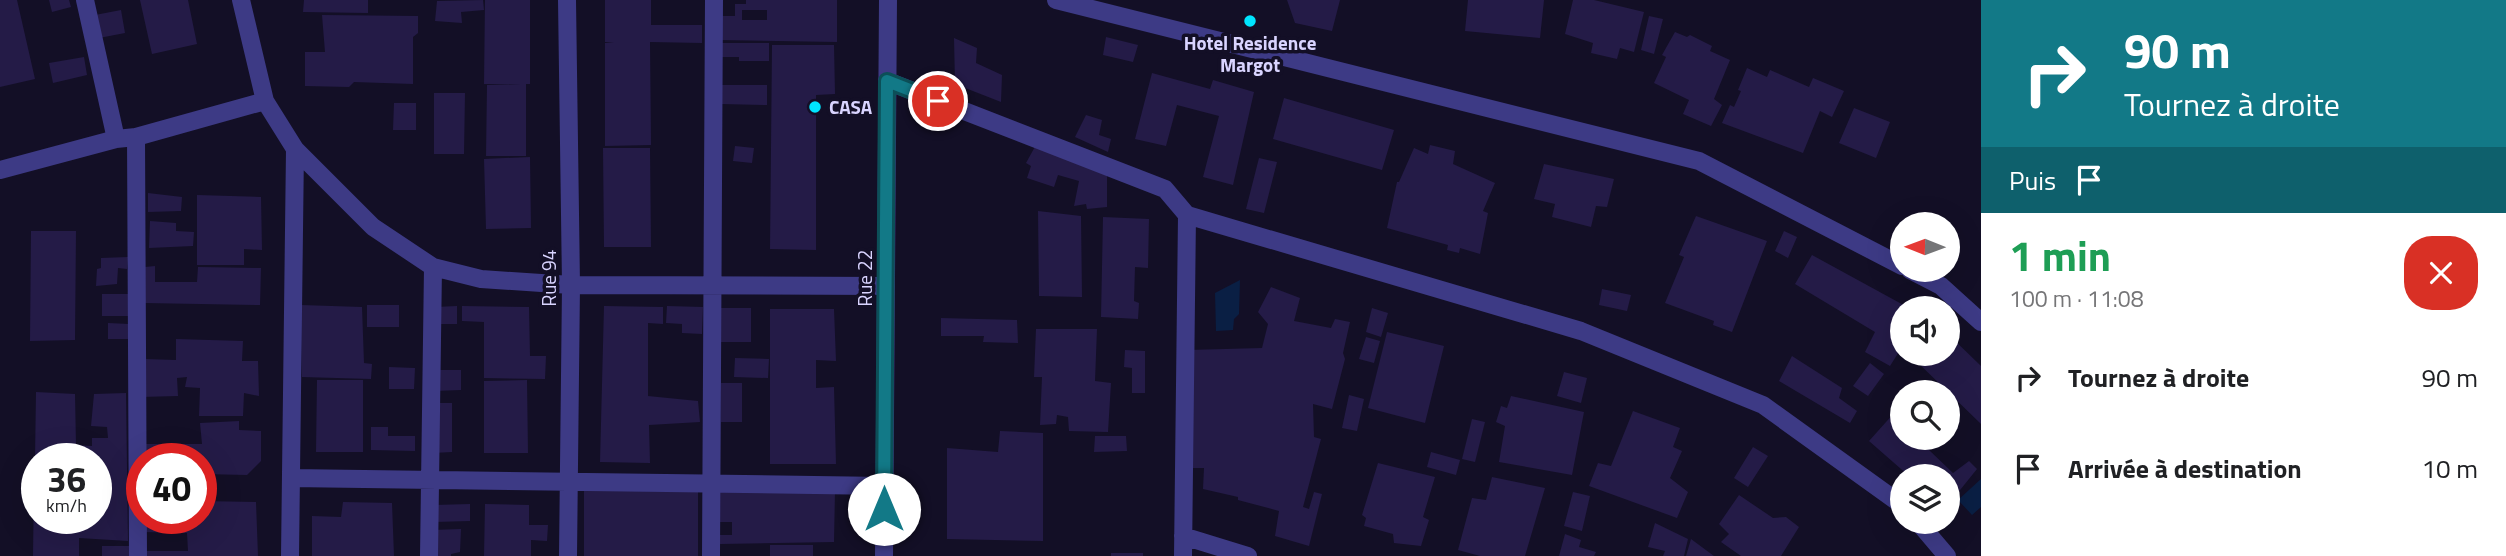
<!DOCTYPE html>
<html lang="fr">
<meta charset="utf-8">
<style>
body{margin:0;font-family:"Titillium Web",sans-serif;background:#f6f6f6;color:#202124;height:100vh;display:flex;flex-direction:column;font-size:26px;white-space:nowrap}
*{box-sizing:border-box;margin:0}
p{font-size:23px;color:#757577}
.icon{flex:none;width:38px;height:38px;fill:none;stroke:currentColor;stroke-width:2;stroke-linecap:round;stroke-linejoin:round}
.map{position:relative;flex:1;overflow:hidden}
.sheet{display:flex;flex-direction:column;background:#fff;width:525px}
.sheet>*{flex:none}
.guide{background:#127987;color:#fff;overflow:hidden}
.needle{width:46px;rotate:271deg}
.controls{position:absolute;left:1890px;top:212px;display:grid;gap:14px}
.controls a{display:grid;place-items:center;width:70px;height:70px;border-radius:50%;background:#fff;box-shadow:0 7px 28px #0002;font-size:35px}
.speed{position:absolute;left:21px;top:443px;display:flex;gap:14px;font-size:35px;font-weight:700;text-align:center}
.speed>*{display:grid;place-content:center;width:91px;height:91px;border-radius:50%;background:#fff;box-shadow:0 7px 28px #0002;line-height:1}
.speed small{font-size:18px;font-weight:400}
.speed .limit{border:10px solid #d22;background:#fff;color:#111}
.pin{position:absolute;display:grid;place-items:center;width:60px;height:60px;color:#fff;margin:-30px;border:4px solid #fff;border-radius:50%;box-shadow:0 2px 7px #0007}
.me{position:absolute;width:77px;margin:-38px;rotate:0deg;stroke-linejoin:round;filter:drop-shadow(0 0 5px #0008)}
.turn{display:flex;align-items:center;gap:24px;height:147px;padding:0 28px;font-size:32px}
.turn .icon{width:91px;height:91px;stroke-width:2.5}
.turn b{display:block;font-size:49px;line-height:60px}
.then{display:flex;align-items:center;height:66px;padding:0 28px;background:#0003;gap:14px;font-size:26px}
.round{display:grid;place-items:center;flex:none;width:74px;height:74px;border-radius:28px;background:#f6f6f6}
.overview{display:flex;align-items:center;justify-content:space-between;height:119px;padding:0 28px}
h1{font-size:42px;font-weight:700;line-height:52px;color:#1e9e55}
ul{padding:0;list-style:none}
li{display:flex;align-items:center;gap:21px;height:91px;padding:0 28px}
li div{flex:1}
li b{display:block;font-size:26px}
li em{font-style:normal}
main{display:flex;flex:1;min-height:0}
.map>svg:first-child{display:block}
</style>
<main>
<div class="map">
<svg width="1981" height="556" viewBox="0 0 1981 556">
<rect width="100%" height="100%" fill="#130f26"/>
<!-- water -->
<path fill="#0a1f44" d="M1240,280L1239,314L1234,319L1233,330L1216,331L1215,293Z
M1981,479V507L1972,515L1958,500Z"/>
<!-- building -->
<path fill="#241b47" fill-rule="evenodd" d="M0,0H17L35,79L0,87Z
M49,0H69L71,7L52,12Z
M140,0H188L197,44L152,54Z
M304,0H368V13L303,12Z
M483,0L484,10L461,12L462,23L435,21L437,1Z
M485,0H530V84H526V156H486L487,85L521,84H484Z
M605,0H651V25H702V43L650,42L651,145L605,146V43L614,42H605Z
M746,0H837V42L718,40L719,16H735V4H746ZM742,10H767V20H742Z
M1287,0H1340L1332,31L1295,23Z
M1468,0H1544L1540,38L1465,31Z
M1573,0H1594L1644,12L1634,52L1620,48L1617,59L1591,53L1593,43L1565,34Z
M121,10L125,33L99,38L95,15Z
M322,15L418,16V33L413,37V84L354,82L349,87L305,86V52H325Z
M1649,16L1663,19L1654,54L1641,50Z
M1675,32L1687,37L1690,35L1712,46L1710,51L1730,60L1714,99L1722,105L1711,126L1683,114L1689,100L1654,83L1666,57L1662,55Z
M1106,37L1138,45L1133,62L1103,55Z
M954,38L977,48L976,63L1002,75L1001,102L955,84Z
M719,43H769V61H739V57H719Z
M772,45H834L835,94L816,95V250L770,249Z
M84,57L87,75L53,83L49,63Z
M1747,68L1767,77L1770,70L1809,87L1813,78L1844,91L1832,117L1820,111L1803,153L1722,123L1730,105L1734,107L1741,91L1738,90Z
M1152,73L1210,89L1213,80L1254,92L1233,185L1203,177L1219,116L1177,105L1166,146L1135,139Z
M721,85H767V105L721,104Z
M434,93H465L464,154H434Z
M1284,98L1394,130L1382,170L1273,139Z
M394,103H416V130H393Z
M1854,108L1890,122L1876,158L1839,143Z
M1086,115L1102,120L1099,135L1111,139L1108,152L1075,137Z
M1037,143L1107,175V207L1087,209L1086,204L1074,206L1079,181L1058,175L1054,187L1027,178L1031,166L1026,163Z
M1430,145L1455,151L1453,164L1495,183L1483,211L1488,213L1480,254L1460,248L1459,253L1447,250L1448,245L1387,228L1397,182H1399L1414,148L1428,154Z
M735,146L754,148L752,163L733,161Z
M603,148H650L651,247H604Z
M530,157L531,228L486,229L484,159Z
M1259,158L1277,162L1264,213L1246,209Z
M1544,164L1614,179L1607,207L1596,206L1591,227L1552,217L1555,204L1534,199Z
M148,193L182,197L181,211L148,212Z
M197,195L261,197L262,250L244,249V265H197Z
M1038,211L1081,216L1082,297L1039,296Z
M1696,216L1767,241L1732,332L1713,325L1714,321L1665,303L1684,257L1679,255Z
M1103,217L1149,219L1148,268L1135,267L1134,301L1139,303L1138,319L1101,317Z
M150,221L176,223V231L194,232L193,246L149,248Z
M31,231H76L75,340L30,341Z
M1784,231L1797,237L1788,258L1775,251Z
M1812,255L1909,308H1902V347L1890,366L1865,352L1875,332L1795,284Z
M128,257L127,269L118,268L117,284L96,286L97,269L101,268V258Z
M155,266V282H197L198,267L261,268L260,305L144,303L145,267Z
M1271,287L1300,298L1294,321L1331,328L1335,319L1350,322L1343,353L1345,359L1332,409L1313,404L1314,437L1321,439L1303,507L1309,509L1314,492L1322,494L1309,546L1275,536L1279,511L1238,500V497L1203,489L1204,468H1192L1188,350L1262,348L1268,324L1258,312Z
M1602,289L1631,295L1627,311L1599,305Z
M102,294H128V316H102Z
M301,305L362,307L364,363L372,364L371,379L302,377Z
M367,305H399V327H367Z
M457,306V324H435V307Z
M462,306L529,307L530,356H546L545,379L484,378V322L462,321Z
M604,306L663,307V324L648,323V396L698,401L700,422L649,425L650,463L600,462Z
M667,306L703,307L702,334L682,333V324L666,323Z
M721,308H751V342H721Z
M1372,308L1388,313L1381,337L1366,332Z
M770,309H834L836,361L816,360V388L834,387L836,464H770Z
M941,318L1017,320L1018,343L983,342L984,336H941Z
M108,323L129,324V339H108Z
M1036,329H1097L1095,381L1111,383L1108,432L1069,431L1068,417L1057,415L1056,424L1040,425L1042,377H1034Z
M1387,332L1444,346L1425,423L1368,408Z
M1948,334L1981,366V424L1913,358L1917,354H1948Z
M1366,337L1380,341L1374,363L1359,359Z
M176,339L243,341L242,361H258L259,396L244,393L243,416H199L200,388L185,387L187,377L177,378L178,396L140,397L144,359L176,360Z
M1125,350L1145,351V393H1132V368L1124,367Z
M1792,356L1842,388L1839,398L1857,411L1850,423L1779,381Z
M735,358L769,359L768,378L734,377Z
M1870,363L1884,374L1868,396L1853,386Z
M389,367L415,368L414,389H389Z
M434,370H461V390L434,391Z
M1564,372L1587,378L1581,403L1557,396Z
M317,380H363V452H316Z
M527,380L528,453H484V381Z
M721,383H742V422H721Z
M36,392L75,394L76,445L92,446V438H108L107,427L91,426L94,394L126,393L128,541L79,538V556H33L34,484H37V518H96V458H35Z
M1349,395L1364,399L1357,431L1342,428Z
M1511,396L1584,412L1572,475L1499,462L1505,426L1496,422L1501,406L1507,408Z
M433,403H452V452L433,453Z
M1633,411L1680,428L1673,447L1682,451L1670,478L1688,492L1677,518L1589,486L1598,463L1611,466Z
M1895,412L1902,419V438H1928L1933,442V448L1929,450L1953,473L1969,461L1977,469L1948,505V476H1909L1869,441Z
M1472,419L1485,422L1475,462L1462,459Z
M239,421V430L261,431V461L247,475L201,474V458H144L143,444H202L200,423Z
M371,427H388V436H415V451L371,450Z
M1000,431L1043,433V541L947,539V448L998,452Z
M1095,436H1126L1127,451L1094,452Z
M1753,447L1768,456L1748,487L1734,478Z
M1431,452L1460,460L1456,475L1427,467Z
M1378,463L1435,477L1423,517L1429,520L1421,546L1394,543L1393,534L1364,526L1366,518L1362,515Z
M1492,477L1545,488L1525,556H1480L1458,550L1472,498L1486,500Z
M584,490L698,492V556H584Z
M717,490L835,491L834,542L720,544V535H732V522H718Z
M1573,492L1590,496L1582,531L1564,526Z
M1739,495L1773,518L1786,517L1799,527L1781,556H1741L1721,542L1729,534L1719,524Z
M201,501L256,502L258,556H144V551H188L187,533L142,532V518H201Z
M343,502L392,503L394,556H312V516L341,517Z
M470,504V521L434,522V505Z
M485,504L529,505V525H548L547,541L531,540V556H484Z
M1655,523L1688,539L1684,556H1663L1665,551L1648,547Z
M461,529L460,552L451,554V556H433L432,530Z
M1565,534L1581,540L1579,547L1596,552L1594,556H1559Z
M1691,539L1714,556H1686Z
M770,545H813V556H770Z
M102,546H129V556H102Z
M1111,553H1143V556H1111Z"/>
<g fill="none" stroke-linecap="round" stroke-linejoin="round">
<!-- minor -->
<path stroke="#3d3a85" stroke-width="18" d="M85,0L116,139
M241,0L265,101L295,149L373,227L433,267L481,279L571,285L886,286
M567,0L571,285L568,556
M1056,0L1699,161L1902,266
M887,81L1165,189L1187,215L1581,331L1763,405L1902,505
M136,137L138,556
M0,170L116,139L136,137L265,101
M1910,270L1941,286L1981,322
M291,478L885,486
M1918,522L1947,556
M1183,536L1248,556
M290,556L295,149
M429,556L433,267
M711,556L714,0
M1183,556L1187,215"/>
<!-- tertiary -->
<path stroke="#3d3a85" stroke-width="18" d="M884,556L888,0"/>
</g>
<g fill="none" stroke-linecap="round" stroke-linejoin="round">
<defs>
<path id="route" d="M884,509L887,81L938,101"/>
</defs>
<!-- route casing -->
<use href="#route" stroke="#0c4f58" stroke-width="18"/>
<!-- route -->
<use href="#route" stroke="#127987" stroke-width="12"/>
</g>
<!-- markers -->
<g fill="#00e5ff" stroke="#130f26" stroke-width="2.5">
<circle cx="1250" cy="21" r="7"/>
<circle cx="815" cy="107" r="7"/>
</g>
<g text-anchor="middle" stroke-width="7" stroke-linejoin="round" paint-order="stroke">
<!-- poi labels -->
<g font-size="19" font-weight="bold" fill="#d9d4ff" stroke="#130f26">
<text x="1250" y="50">Hotel Residence<tspan x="1250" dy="22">Margot</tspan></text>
<text x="829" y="114" text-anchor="start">CASA</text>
</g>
<!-- street labels -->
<g font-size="19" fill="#d9d4ff" stroke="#130f26">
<text transform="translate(549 278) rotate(-90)" y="7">Rue 94</text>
<text transform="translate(865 278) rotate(-90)" y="7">Rue 22</text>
</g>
</g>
</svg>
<div class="controls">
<a><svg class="needle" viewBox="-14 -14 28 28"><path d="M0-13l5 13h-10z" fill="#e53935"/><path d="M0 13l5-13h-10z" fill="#757577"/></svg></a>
<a><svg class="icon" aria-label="sound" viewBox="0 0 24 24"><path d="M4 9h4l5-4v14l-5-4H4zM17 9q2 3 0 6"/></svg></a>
<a><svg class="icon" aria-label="search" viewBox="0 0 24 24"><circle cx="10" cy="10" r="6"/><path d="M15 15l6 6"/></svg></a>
<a><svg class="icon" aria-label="layers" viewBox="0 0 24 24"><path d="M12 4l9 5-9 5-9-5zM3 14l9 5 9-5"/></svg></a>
</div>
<div class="speed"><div>36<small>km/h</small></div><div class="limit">40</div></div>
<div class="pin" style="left:938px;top:101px;background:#d93025"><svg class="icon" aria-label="arrive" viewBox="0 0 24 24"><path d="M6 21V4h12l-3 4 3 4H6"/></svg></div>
<svg class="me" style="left:884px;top:509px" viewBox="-20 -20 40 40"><circle r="19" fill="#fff"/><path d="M0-13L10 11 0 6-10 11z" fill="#127987"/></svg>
</div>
<section class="sheet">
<div class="guide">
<div class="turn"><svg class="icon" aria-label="right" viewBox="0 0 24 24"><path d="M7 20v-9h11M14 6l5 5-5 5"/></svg><div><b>90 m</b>Tournez à droite</div></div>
<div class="then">Puis<svg class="icon" aria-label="arrive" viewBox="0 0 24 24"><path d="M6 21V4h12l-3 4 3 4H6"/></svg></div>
</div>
<div class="overview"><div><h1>1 min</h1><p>100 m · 11:08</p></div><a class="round" style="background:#d93025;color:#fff"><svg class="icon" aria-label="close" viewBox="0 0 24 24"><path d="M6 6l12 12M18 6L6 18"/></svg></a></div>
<ul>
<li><svg class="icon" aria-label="right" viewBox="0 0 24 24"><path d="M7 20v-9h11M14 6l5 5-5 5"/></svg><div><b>Tournez à droite</b></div><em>90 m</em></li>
<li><svg class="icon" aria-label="arrive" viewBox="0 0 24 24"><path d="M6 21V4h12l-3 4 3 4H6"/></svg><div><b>Arrivée à destination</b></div><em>10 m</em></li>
</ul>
</section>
</main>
